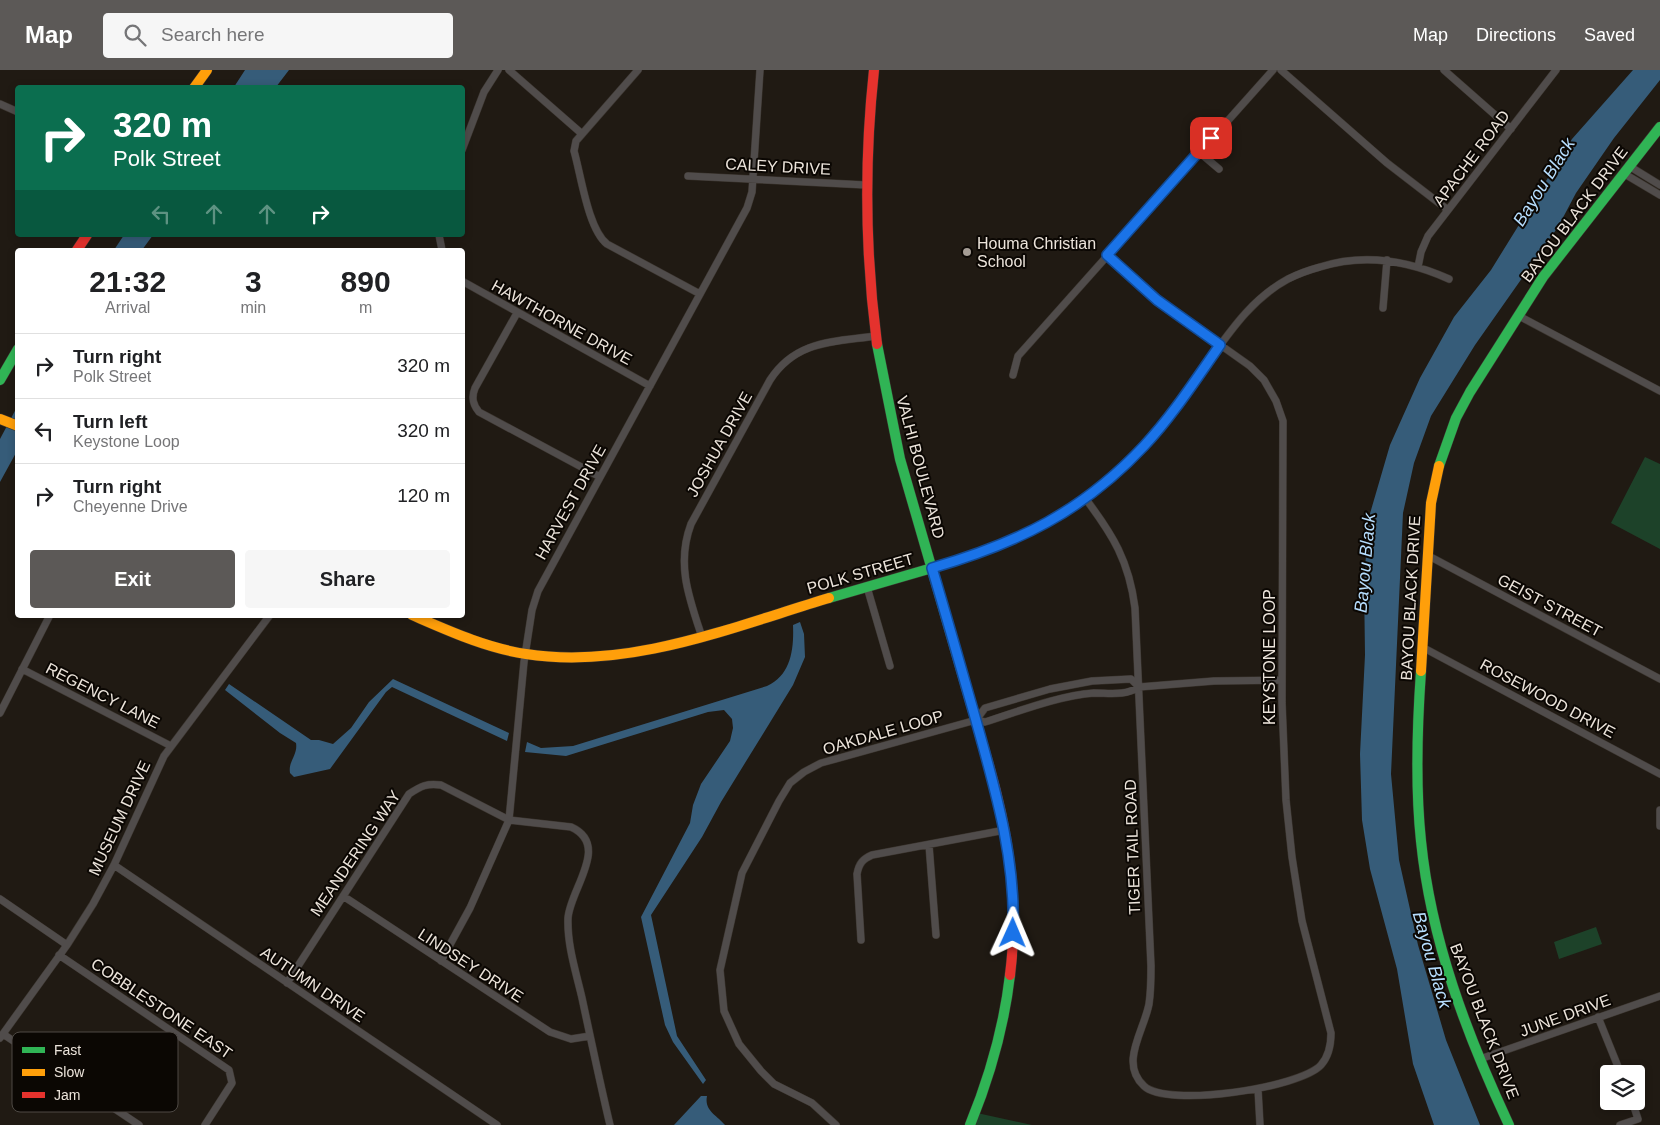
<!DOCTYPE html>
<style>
body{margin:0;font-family:Arial,sans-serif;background:#f6f6f6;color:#202124;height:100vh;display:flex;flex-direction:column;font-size:19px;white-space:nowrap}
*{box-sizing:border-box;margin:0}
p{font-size:16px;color:#757577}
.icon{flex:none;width:28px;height:28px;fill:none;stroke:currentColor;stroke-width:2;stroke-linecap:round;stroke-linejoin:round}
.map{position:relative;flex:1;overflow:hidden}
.sheet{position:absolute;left:15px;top:178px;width:450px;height:370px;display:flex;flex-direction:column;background:#fff;border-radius:5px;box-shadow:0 2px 8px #0003}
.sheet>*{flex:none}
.banner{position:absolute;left:15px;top:15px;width:450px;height:152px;border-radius:5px;box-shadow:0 2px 8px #0003;background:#0b6e4f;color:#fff;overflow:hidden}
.controls{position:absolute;left:1600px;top:995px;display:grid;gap:10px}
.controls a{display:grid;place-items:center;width:45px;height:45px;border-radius:5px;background:#fff;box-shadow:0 2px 8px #0003;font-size:25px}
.pin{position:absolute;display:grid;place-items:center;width:42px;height:42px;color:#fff;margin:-21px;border-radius:10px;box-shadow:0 2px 8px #0006}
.me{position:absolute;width:55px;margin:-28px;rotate:1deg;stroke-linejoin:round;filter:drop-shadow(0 0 4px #0008)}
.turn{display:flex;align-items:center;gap:18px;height:105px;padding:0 15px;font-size:22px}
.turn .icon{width:65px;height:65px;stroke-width:2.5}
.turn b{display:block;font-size:35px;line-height:42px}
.lanes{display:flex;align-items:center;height:48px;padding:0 15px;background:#0003;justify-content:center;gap:25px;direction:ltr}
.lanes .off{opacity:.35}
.eta{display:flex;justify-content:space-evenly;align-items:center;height:85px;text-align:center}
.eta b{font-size:30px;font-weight:800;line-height:35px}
.cta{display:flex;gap:10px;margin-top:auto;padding:10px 15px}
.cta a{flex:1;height:58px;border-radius:5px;background:#5c5957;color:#fff;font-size:20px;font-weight:800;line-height:58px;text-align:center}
.cta a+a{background:#f6f6f6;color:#202124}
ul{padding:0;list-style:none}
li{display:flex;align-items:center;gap:15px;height:65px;padding:0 15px;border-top:1px solid #e0e0e0}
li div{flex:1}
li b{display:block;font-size:19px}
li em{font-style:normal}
header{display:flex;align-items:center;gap:30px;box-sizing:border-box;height:70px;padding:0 25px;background:#5c5957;color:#fff}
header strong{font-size:24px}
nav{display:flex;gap:28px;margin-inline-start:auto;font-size:18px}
.search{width:350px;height:45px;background:#f6f6f6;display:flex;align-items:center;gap:12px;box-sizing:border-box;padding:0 18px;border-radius:5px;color:#757577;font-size:19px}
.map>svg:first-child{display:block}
</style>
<header>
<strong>Map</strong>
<div class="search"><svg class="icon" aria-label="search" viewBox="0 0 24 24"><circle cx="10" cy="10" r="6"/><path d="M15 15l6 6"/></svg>Search here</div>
<nav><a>Map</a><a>Directions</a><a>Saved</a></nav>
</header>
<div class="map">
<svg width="1660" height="1055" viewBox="0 0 1660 1055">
<rect width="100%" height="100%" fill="#201a13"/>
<!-- green -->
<path fill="#1d4229" d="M1645,387L1660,394V479L1611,453Z
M1596,857L1602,874L1559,889L1554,872Z
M977,1043L1032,1055H971Z"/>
<!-- water -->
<path fill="#365c79" d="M245,0H289L276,17H234Z
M1633,0H1660V10L1614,68L1576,123L1558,157L1475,275L1431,346L1414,393L1403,443L1391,704L1399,790L1418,875L1446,970L1480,1055H1434L1413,994L1397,899L1370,799L1362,750L1360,684L1365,585L1364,511L1369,447L1390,375L1420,308L1454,247L1491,200L1572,69Z
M124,165H153L142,180H114Z
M17,337V381L0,412V369Z
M800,552L804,564L805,587L793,615L721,732L702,767L651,845L677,966L706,1010L703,1014L673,972L665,955L641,847L690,753L693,735L701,714L730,671L733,658L732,649L724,640L708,642L566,686L525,682L527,672L541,678L573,676L767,616C791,605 794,579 793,555Z
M393,609L509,663L507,671L392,617L386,622L330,699L294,707L290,703C288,691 298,685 296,673L280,663L225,620L229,614L311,670H319L333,674L351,658L369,632Z
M701,1026H707C704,1041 717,1045 725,1055H674Z"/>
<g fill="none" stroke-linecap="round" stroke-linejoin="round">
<defs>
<path id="street" d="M509,0L581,63
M638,0L576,71L574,81C581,105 588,159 607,174L700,224
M1281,0L1387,93L1448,140
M1444,0L1511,59
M0,34L18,42
M462,80L484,22L498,0
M1199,82L1219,99
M1629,96L1660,115
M1623,103L1660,125
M688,106L866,115
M439,165L442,180
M1418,197L1421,182L1428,166L1556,0
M462,211L650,316
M1383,238L1387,190
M517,243L475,318C471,328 473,335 479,342L600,407
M1519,246L1660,321
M1013,305L1018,286L1273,0
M1085,428C1113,465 1129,491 1135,538L1151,896C1151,909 1151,921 1149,934C1144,961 1119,993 1144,1016C1167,1038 1300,1018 1321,995C1329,986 1331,975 1331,963L1302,851L1292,787L1286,730L1282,633L1283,351L1276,331L1264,310L1250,296L1157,230L1107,185
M1427,485L1660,609
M932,498C1002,477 1060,452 1116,404C1151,373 1178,334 1205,296C1229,263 1251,229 1288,209C1298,204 1309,200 1320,197C1364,183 1407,190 1449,209
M867,517L890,596
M702,567C689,528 676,494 691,454L770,310C796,270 834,272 876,266
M1422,577L1660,704
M22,599L171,676
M0,643L50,545
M976,650L985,638L1050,619L1092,611L1131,609L1139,617
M1660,740V756
M929,775L936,865
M114,795L497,1055
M343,826L550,962L571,969L590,966
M0,829L67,875
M861,870L857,804C859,793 863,789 872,785L1005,760
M59,885L229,1000L232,1013L205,1055
M441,891L470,838L509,750L524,592L532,540L538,521L747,138L752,122L760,0
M287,913L409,724C421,716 427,713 441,715L509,750L571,757C611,775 570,819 568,848C567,875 576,902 582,928C591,970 600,1013 610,1055
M1598,947L1621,1004
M3,964L139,1055
M0,968L67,875L93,834L114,795L164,686L270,545
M1480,989L1660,926
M1258,1019L1260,1055
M836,1055L812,1033L774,1014L761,1001L739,974L724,941L720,900L742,803L779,731L790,713L804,702L821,693L976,650L985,652C1020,641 1057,626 1094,623C1110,623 1125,626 1139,617L1214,611L1282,610
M1620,1055L1638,1049L1632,1031"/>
<path id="fast" d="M877,274L900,389L984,679
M0,310L18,279
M1439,396L1456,348L1470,322L1543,207L1660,57
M829,528L932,498
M1421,601C1417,658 1415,715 1421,771C1431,871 1467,965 1509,1055
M970,1055C990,1006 1004,957 1010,905"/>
<path id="slow" d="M194,18L207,0
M0,349L18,356
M412,545C449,561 486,578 526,584C629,600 732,557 829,528
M1421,601L1431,433L1439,396"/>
<path id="jam" d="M874,0C864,92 865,182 877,274
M77,180L87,165
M984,679C1007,754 1020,827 1010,905"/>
</defs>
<!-- street casing -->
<use href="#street" stroke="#3c3630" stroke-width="8"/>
<!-- fast casing -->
<use href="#fast" stroke="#3c3630" stroke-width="11"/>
<!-- slow casing -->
<use href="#slow" stroke="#3c3630" stroke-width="11"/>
<!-- jam casing -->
<use href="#jam" stroke="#3c3630" stroke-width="11"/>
<!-- street -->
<use href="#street" stroke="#504c4b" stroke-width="7"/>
<!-- fast -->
<use href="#fast" stroke="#30b455" stroke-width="10"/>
<!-- slow -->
<use href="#slow" stroke="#ff9f0a" stroke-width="10"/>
<!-- jam -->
<use href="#jam" stroke="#e5322d" stroke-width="10"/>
</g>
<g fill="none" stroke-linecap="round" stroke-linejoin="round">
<defs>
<path id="route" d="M1013,863C1016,788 995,719 975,647C961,598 947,548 932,498C1018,473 1082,442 1144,376C1173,345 1196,309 1220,275L1157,230L1107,185L1211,68"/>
</defs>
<!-- route casing -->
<use href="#route" stroke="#114b97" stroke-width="12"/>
<!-- route -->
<use href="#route" stroke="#1a73e8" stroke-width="9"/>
</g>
<!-- markers -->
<circle fill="#a59d95" stroke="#0b0703" stroke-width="2" cx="967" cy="182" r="5"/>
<g text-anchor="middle" stroke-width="4" stroke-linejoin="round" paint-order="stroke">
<!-- street labels -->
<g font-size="16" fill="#ece4db" stroke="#0b0703">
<text transform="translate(1471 88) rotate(-53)" y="6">APACHE ROAD</text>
<text transform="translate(778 96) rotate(3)" y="6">CALEY DRIVE</text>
<text transform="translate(1574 144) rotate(-53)" y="6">BAYOU BLACK DRIVE</text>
<text transform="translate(562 252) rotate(29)" y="6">HAWTHORNE DRIVE</text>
<text transform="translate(719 374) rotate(-61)" y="6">JOSHUA DRIVE</text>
<text transform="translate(921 397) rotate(75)" y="6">VALHI BOULEVARD</text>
<text transform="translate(570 432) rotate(-61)" y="6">HARVEST DRIVE</text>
<text transform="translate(860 503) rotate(-16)" y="6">POLK STREET</text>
<text transform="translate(1410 528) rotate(-87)" y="6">BAYOU BLACK DRIVE</text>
<text transform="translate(1550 535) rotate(28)" y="6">GEIST STREET</text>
<text transform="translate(1269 587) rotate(-90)" y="6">KEYSTONE LOOP</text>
<text transform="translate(103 625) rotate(27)" y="6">REGENCY LANE</text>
<text transform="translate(1548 628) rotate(28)" y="6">ROSEWOOD DRIVE</text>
<text transform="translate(883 662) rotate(-16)" y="6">OAKDALE LOOP</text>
<text transform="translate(119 748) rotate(-65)" y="6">MUSEUM DRIVE</text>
<text transform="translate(1132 777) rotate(-92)" y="6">TIGER TAIL ROAD</text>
<text transform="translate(355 783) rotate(-56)" y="6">MEANDERING WAY</text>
<text transform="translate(471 895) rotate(33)" y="6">LINDSEY DRIVE</text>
<text transform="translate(313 914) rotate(34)" y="6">AUTUMN DRIVE</text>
<text transform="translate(162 938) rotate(34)" y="6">COBBLESTONE EAST</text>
<text transform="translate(1565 945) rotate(-20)" y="6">JUNE DRIVE</text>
<text transform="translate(1485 951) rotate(69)" y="6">BAYOU BLACK DRIVE</text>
</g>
<!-- poi labels -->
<g font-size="16" fill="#ece4db" stroke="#0b0703" text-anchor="start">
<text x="977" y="179">Houma Christian<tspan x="977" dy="18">School</tspan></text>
</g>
<!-- water labels -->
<g font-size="18" font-style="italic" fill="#b6ddfd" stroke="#0b0703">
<text transform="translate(1544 112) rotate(-58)" y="6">Bayou Black</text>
<text transform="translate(1365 493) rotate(-85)" y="6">Bayou Black</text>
<text transform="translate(1432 890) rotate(74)" y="6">Bayou Black</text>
</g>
</g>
<!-- legend -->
<rect x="12" y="962" width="166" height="80" rx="8" fill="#0b0703" stroke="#4e4944" stroke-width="1"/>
<rect x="22" y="977" width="23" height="6" fill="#30b455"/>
<rect x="22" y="999" width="23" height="7" fill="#ff9f0a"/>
<rect x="22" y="1022" width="23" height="6" fill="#e5322d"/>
<g font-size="14" fill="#ece4db">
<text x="54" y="985">Fast</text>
<text x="54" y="1007">Slow</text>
<text x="54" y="1030">Jam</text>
</g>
</svg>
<div class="controls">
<a><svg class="icon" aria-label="layers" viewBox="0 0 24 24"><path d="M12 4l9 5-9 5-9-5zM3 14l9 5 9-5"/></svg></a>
</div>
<div class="pin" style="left:1211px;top:68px;background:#d93025"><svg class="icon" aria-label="arrive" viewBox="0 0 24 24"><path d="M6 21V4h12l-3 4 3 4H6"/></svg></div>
<svg class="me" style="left:1013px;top:863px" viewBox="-20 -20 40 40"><path d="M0-17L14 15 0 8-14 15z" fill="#1a73e8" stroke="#fff" stroke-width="4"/></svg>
<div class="banner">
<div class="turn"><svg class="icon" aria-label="right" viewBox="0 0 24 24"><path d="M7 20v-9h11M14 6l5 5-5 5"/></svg><div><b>320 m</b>Polk Street</div></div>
<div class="lanes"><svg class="icon off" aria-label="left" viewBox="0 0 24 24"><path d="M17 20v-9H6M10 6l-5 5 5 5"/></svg><svg class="icon off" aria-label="ahead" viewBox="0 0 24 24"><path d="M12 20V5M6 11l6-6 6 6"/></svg><svg class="icon off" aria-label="ahead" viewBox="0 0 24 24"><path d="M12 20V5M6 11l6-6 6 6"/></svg><svg class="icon" aria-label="right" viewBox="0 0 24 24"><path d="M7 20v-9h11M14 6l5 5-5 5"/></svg></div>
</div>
<section class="sheet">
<div class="eta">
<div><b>21:32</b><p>Arrival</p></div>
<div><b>3</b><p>min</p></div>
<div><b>890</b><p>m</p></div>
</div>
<ul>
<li><svg class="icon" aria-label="right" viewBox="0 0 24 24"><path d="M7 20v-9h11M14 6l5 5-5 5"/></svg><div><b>Turn right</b><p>Polk Street</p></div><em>320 m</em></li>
<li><svg class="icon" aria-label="left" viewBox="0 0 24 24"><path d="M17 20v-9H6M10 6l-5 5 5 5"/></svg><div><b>Turn left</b><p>Keystone Loop</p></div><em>320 m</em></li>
<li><svg class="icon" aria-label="right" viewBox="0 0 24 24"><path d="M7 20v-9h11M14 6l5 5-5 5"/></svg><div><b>Turn right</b><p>Cheyenne Drive</p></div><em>120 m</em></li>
</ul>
<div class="cta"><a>Exit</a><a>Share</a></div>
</section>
</div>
